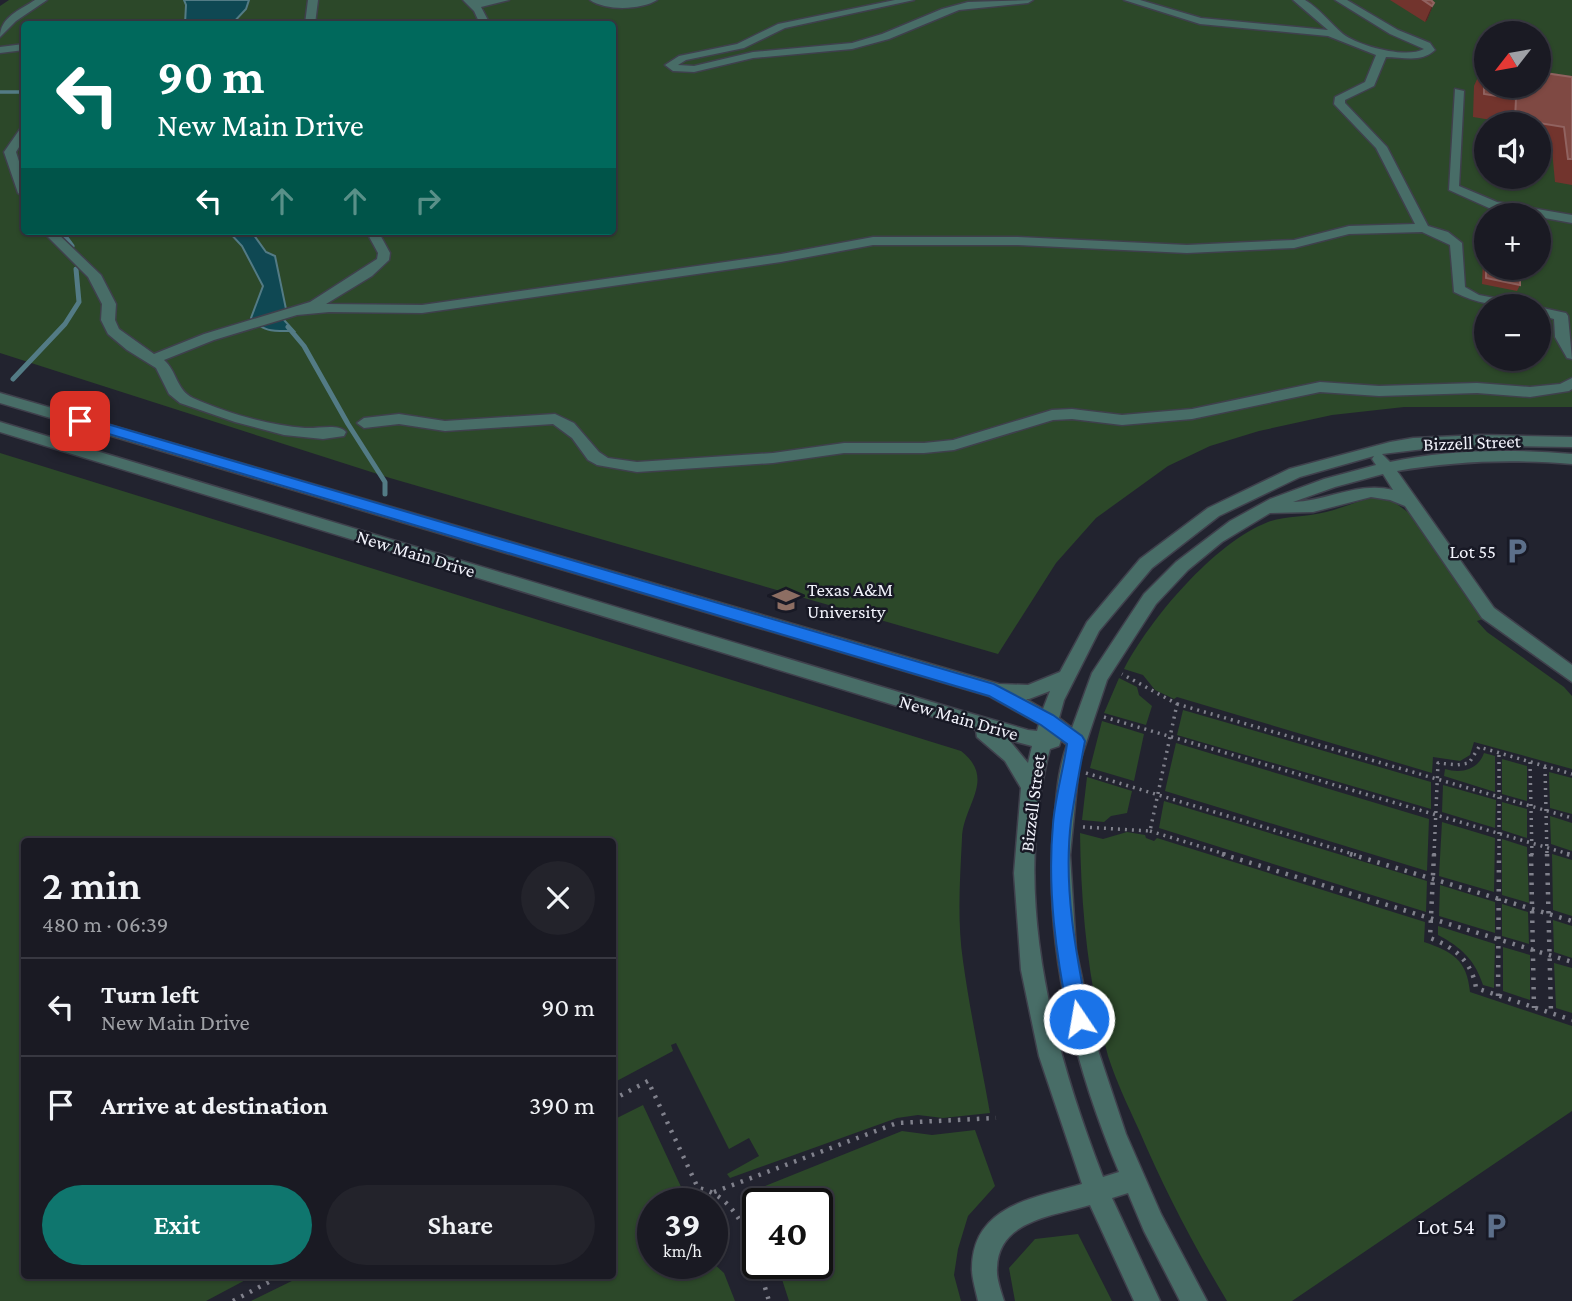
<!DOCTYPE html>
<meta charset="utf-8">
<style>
body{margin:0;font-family:"Crimson Pro",serif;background:#23232b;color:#f1f3f6;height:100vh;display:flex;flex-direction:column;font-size:26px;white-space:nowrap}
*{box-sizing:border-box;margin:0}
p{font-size:23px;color:#9fa1a6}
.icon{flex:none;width:38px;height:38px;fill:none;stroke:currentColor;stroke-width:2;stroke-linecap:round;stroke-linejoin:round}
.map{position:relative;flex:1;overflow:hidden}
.sheet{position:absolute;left:21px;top:838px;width:595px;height:441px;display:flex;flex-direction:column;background:#1a1a23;border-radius:7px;box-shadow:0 2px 5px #0004,0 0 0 2px #383841}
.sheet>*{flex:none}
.guide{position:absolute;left:21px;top:21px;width:595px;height:214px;border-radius:7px;box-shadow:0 2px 5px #0004,0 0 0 2px #383841;background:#00695c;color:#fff;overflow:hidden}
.needle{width:46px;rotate:239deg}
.controls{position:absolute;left:1474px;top:21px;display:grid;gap:14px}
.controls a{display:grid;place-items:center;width:77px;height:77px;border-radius:50%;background:#1a1a23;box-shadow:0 2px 5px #0004,0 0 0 2px #383841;font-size:35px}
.speed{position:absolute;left:637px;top:1188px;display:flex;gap:14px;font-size:35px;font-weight:700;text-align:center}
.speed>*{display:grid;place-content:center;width:91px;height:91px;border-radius:50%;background:#1a1a23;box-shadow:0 2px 5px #0004,0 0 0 2px #383841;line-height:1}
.speed small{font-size:18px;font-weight:400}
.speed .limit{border:4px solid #111;border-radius:10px;background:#fff;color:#111}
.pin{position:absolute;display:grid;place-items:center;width:60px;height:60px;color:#fff;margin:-30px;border-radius:14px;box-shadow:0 4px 10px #0006}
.me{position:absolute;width:77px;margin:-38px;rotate:348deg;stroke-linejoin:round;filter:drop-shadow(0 0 5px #0008)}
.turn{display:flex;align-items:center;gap:24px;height:147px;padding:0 21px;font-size:32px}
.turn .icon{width:91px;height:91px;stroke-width:2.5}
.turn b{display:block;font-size:49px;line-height:60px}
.lanes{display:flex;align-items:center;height:66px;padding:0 21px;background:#0003;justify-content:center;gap:35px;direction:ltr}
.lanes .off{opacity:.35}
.round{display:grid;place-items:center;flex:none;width:74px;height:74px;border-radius:37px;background:#23232b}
.summary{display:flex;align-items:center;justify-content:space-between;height:119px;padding:0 21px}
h1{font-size:42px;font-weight:600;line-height:52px}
.cta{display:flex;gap:14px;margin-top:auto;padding:14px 21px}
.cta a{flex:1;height:80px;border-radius:42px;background:#0f766e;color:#fff;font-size:28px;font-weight:600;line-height:80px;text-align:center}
.cta a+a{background:#23232b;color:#f1f3f6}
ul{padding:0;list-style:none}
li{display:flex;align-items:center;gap:21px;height:98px;padding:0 21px;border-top:2px solid #383841}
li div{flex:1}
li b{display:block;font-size:26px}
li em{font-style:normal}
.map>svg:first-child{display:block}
</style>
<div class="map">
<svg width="1572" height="1301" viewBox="0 0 1572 1301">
<rect width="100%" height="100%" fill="#22232f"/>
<!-- green -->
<path fill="#2c4829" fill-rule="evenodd" d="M9,0H1572V407H1404L1332,415L1259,431L1210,446L1168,466L1096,518L1056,563L998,654L390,478L0,353V6ZM24,24H612V231H24ZM1486,33H1538V86H1486ZM1486,124H1538V177H1486ZM1486,215H1538V268H1486ZM1486,306H1538V359H1486Z
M0,453L961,751C997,779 963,805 962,838C960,879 957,920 963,961C970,1012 981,1062 990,1113L943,1118L918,1115L897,1118L730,1178L727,1174L759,1156L749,1138L729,1149L676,1043L671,1045L673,1051L613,1083L612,842H24V1276H253L206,1301H0Z
M1377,497L1394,502L1409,513L1483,619L1477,621L1487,632L1564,687L1572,696V769L1474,742L1470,755L1460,761L1433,757L1432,773L1177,697L1174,699L1155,690L1143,675L1124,669C1150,619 1214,543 1268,522C1285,516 1307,517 1326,512C1343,508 1359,500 1377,497Z
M1119,678L1137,687L1139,695L1152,706L1146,725L1104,713Z
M1183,710L1431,782V809L1177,735Z
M1102,721L1144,734L1134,781L1090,768Z
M1176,743L1429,819L1427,871L1165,791Z
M1484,753L1495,756V792L1444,776L1445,769C1461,774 1478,770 1484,753Z
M1502,759L1527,766V801L1502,794Z
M1549,772L1572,778V814L1550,808Z
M1087,777L1132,791L1127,813L1111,816L1104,822L1082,820Z
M1443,785L1496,800L1495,828L1442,812Z
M1164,801L1427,881L1426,912L1159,828Z
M1502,802L1527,809V838L1502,830Z
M1550,816L1572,823V851L1551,844Z
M1442,822L1495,838L1494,892L1439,876Z
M1127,832L1145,835L1146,838L1154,841L1157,838L1425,922L1424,942C1453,952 1467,960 1470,992L1572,1026V1111L1292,1301H1227C1194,1246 1164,1189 1139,1130C1128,1106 1116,1081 1108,1056C1088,983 1081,908 1080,833L1103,839Z
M1502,839L1527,847L1529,903L1502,895Z
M1552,854L1572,860V916L1553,910Z
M1440,885L1495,902V933L1439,916Z
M1502,904L1528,912L1529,944L1502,936Z
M1553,920L1572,926V958L1554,952Z
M1438,926L1495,944L1494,988L1483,985C1475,960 1461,947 1438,935Z
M1503,947L1530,955V1000L1503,991Z
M1554,963L1572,968V1013L1556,1008Z
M643,1105L689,1204H653V1264L712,1262L724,1273L735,1301H251L302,1276H612L613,1120Z
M975,1130L995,1186L968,1216L958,1249L954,1275L961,1301H789L777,1264H817V1204H758V1231L751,1219L743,1195L902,1131L932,1135Z
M1078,1234L1112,1301H1015L1009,1268L1035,1239Z"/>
<!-- water -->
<path fill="#0f4853" stroke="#537b85" stroke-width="2" d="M184,0H249L246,9L232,24H185L186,5Z
M228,231H251L266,252L275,256L286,309L284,320L294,331C275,331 264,333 251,318L263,286L242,246Z"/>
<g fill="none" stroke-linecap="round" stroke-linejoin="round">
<!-- stream-far1 -->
<path stroke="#537b85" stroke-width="3.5" d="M0,92H24"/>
<!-- stream -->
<path stroke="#537b85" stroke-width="5" d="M61,231L72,246
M288,327L304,346L348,424L385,482V494
M13,379L65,324L79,302L76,269"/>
<defs>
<path id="minor" d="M35,0H47L16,21L0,37C0,17 20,10 35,0Z
M308,0H318L315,24H305Z
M463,0H509L481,7L490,24H480L474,11Z
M590,0H657C641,10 606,11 590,0Z
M895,0H914L785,28L744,48L686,60L678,65L694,66L753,52L852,43L882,34L942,9L968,2L1033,0L1028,3L959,10L889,39L852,49L753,58L694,72L673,71L665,65L679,56L737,44L778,24Z
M1124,0H1140L1201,18L1328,30L1293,0H1305C1320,9 1330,23 1343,34C1359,46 1406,59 1424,49L1390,34L1335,0H1347L1398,30L1430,43L1435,50C1421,63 1404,57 1386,57L1374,86L1345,100V103L1387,147L1428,226L1448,232L1462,243L1465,287L1479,295L1521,303L1523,306C1497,306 1477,304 1454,292L1450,245L1422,232L1349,234L1294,248L1187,253L1018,245H873L781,262L422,313L329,312L297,315L214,340L164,360C177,371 176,390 193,398C227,413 268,425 305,428C317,429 339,423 346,432L344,436L323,439L284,435L235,422L180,403L169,394L156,368L127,350L108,334L101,320L102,304L88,277L42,231H55L101,275L116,304L115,320L119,329L154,354L204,334L310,302L377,259L378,253L366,231H378L390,253L389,260L372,276L326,304L422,305L781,254L873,237H1018L1187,245L1294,240L1349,226L1415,224L1376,148L1334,104L1335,97L1365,82L1376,55L1328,36L1200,24Z
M24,44V50L0,53V47Z
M1455,89L1464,91L1459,186L1497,202L1572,215V223L1489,208L1449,190Z
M24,128V139L16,152L24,177V197L18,193L4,152L20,129Z
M1538,307L1566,313L1568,316L1572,359L1567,358L1555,337L1554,319L1538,315Z
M1572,378V389L1569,391L1530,397L1477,393L1379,396L1320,392L1192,419L1122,425L1072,419L1053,420L954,450L924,453H844L773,463L637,472L597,465L588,460L572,438L553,424L445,431L399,424L364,428L357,423L364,418L399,414L445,421L555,414L574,423L599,452L608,458L637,462L773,453L844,443H924L953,440L1052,410L1072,409L1122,415L1192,409L1320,382L1379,386L1477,383L1530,387L1560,384Z
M0,393L999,684L1028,685L1060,672L1087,622L1140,559L1208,508L1289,469L1390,442L1413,438L1481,435L1572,437V447L1458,445L1382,454L1390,462C1450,449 1511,449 1572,454V464C1513,459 1455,461 1397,471L1494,608L1572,665V682L1482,618L1405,506L1390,500L1371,497L1313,512L1270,513L1222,542L1188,570L1156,604L1107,680L1079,764L1070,855L1076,950L1096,1044L1126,1134L1161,1214L1207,1301H1180L1144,1231L1128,1193L1112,1198L1160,1301H1134L1090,1205C1054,1216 998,1220 997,1268C996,1278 1001,1291 1004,1301H978C976,1291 972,1279 972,1269C972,1205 1034,1198 1082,1184L1039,1056L1021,970L1014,873L1021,788L1005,761L977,737L976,730L0,432V422L962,711L1028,730L1037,731L1039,724L989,696L0,403ZM1374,456L1372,459L1376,465L1324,479L1270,499L1230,521L1176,562L1144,594L1092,673L1072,728L1059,718L1064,700L1099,631L1152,568L1219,516L1300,477ZM1383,474L1393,490C1359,481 1327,501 1293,502L1335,487ZM1050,691L1043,709L1026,699H1029ZM1009,740L1032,746L1028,763ZM1061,740L1067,745C1059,767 1057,789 1055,813C1041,935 1072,1060 1119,1172L1103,1177C1051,1043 1011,891 1050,749L1059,746Z"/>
</defs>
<!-- minor casing -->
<use href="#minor" stroke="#3f404c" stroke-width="3"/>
<!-- path-far1 -->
<path stroke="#80818c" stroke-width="3.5" stroke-dasharray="2 5" stroke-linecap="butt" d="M1177,704L1572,818
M1104,717L1572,855
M1530,762L1532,855
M1545,767L1547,855
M1086,773L1356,855
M1083,827L1150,831L1177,704L1122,674
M1150,831L1228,855
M1434,855L1438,763L1457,765L1469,763L1479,747L1572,774
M1499,855V753"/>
<!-- path -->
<path stroke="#80818c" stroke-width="4.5" stroke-dasharray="2.5 7" stroke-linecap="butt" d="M1222,854L1572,962
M1350,854L1572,921
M1434,854L1430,938C1454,947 1472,961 1476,988L1572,1020
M1531,854L1534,1008
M1547,854L1551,1013
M1567,854L1572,855
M1498,996L1499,854
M612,1100L648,1081L698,1188C745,1197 757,1262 769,1301
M714,1192L897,1123L996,1118
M233,1301L280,1276"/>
<!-- minor -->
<use href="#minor" fill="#486d67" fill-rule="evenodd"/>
</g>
<!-- wall -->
<path fill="#72342d" d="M1390,0H1431L1434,3L1427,20L1425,22Z
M1484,64L1572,77V185L1555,182L1552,150L1538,148V124H1504V122L1473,117L1474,86Z
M1486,231V268L1520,285L1517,291L1482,284L1484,234Z"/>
<!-- shaded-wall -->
<path fill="#4c2524" d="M1434,3L1427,20L1425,22L1432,6Z"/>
<!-- building -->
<path fill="#7f4943" stroke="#916360" stroke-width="2" d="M1423,0H1431L1434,3L1432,6Z
M1484,64H1486V86H1538V72L1572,77V159H1568L1564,127L1515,119L1516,99L1484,94Z
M1486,268H1520V285L1486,278Z"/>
<!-- route -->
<path fill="#1a73e8" stroke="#114b97" stroke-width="2" d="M80,416L994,684L1053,715L1082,736L1085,741C1080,768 1075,794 1071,821C1063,886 1076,955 1089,1019L1086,1026L1079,1028L1072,1026L1069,1019C1056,955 1047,890 1053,824C1055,798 1063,771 1067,744L1041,725L989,696L75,424L73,421Z"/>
<!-- icons -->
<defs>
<symbol id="parking-bare" viewBox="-9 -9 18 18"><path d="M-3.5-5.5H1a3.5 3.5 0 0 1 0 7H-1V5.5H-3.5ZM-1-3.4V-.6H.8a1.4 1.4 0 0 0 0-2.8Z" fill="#5c6f8a" stroke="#181925" stroke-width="2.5" paint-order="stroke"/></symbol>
<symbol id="university-bare" viewBox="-9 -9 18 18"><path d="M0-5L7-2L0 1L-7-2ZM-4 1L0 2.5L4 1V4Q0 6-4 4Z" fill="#8d6e63" stroke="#181925" stroke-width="2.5" paint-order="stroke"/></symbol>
</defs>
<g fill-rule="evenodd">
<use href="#parking-bare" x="1498" y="532" width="38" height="38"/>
<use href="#university-bare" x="767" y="581" width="38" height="38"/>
<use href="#parking-bare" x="1477" y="1207" width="38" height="38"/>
</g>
<g text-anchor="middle" stroke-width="5" stroke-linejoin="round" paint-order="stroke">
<!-- street labels -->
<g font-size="19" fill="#f1f2fb" stroke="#181925">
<text transform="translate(1472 442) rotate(-2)" y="7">Bizzell Street</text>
<text transform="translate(416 553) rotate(17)" y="7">New Main Drive</text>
<text transform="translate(959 717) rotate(16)" y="7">New Main Drive</text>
<text transform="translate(1032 803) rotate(-83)" y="7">Bizzell Street</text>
</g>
<!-- poi labels -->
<g font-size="19" fill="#f1f2fb" stroke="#181925" text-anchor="end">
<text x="1496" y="558">Lot 55</text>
<text x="807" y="596" text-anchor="start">Texas A&amp;M<tspan x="807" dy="22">University</tspan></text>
</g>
<!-- near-poi labels -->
<g font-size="23" fill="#f1f2fb" stroke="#181925" text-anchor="end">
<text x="1475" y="1234">Lot 54</text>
</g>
</g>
</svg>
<div class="controls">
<a><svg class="needle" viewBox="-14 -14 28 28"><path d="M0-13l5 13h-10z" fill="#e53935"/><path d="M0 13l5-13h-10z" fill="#9fa1a6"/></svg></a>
<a><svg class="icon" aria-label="sound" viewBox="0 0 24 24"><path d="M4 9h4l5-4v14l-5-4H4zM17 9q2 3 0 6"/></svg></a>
<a>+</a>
<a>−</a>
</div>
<div class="speed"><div>39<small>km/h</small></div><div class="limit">40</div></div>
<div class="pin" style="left:80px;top:421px;background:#d93025"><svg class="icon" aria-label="arrive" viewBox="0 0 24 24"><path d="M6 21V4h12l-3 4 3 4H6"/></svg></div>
<svg class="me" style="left:1079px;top:1019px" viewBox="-20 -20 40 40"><circle r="17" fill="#1a73e8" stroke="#fff" stroke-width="3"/><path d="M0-11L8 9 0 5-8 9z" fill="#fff"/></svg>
<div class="guide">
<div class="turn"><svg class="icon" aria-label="left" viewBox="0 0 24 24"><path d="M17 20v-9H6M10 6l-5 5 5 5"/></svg><div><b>90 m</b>New Main Drive</div></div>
<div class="lanes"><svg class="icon" aria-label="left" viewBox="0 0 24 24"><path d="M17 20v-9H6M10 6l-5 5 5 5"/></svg><svg class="icon off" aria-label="ahead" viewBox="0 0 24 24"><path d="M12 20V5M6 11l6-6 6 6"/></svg><svg class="icon off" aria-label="ahead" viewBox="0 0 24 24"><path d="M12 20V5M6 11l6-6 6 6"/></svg><svg class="icon off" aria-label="right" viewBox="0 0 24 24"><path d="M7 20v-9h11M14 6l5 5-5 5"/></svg></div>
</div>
<section class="sheet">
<div class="summary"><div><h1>2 min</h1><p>480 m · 06:39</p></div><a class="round"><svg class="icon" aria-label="close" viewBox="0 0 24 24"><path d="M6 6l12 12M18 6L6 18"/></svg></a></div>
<ul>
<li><svg class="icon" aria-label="left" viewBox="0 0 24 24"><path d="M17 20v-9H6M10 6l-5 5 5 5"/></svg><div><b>Turn left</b><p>New Main Drive</p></div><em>90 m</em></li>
<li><svg class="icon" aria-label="arrive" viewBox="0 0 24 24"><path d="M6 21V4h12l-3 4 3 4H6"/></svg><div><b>Arrive at destination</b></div><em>390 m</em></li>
</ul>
<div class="cta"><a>Exit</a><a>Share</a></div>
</section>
</div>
